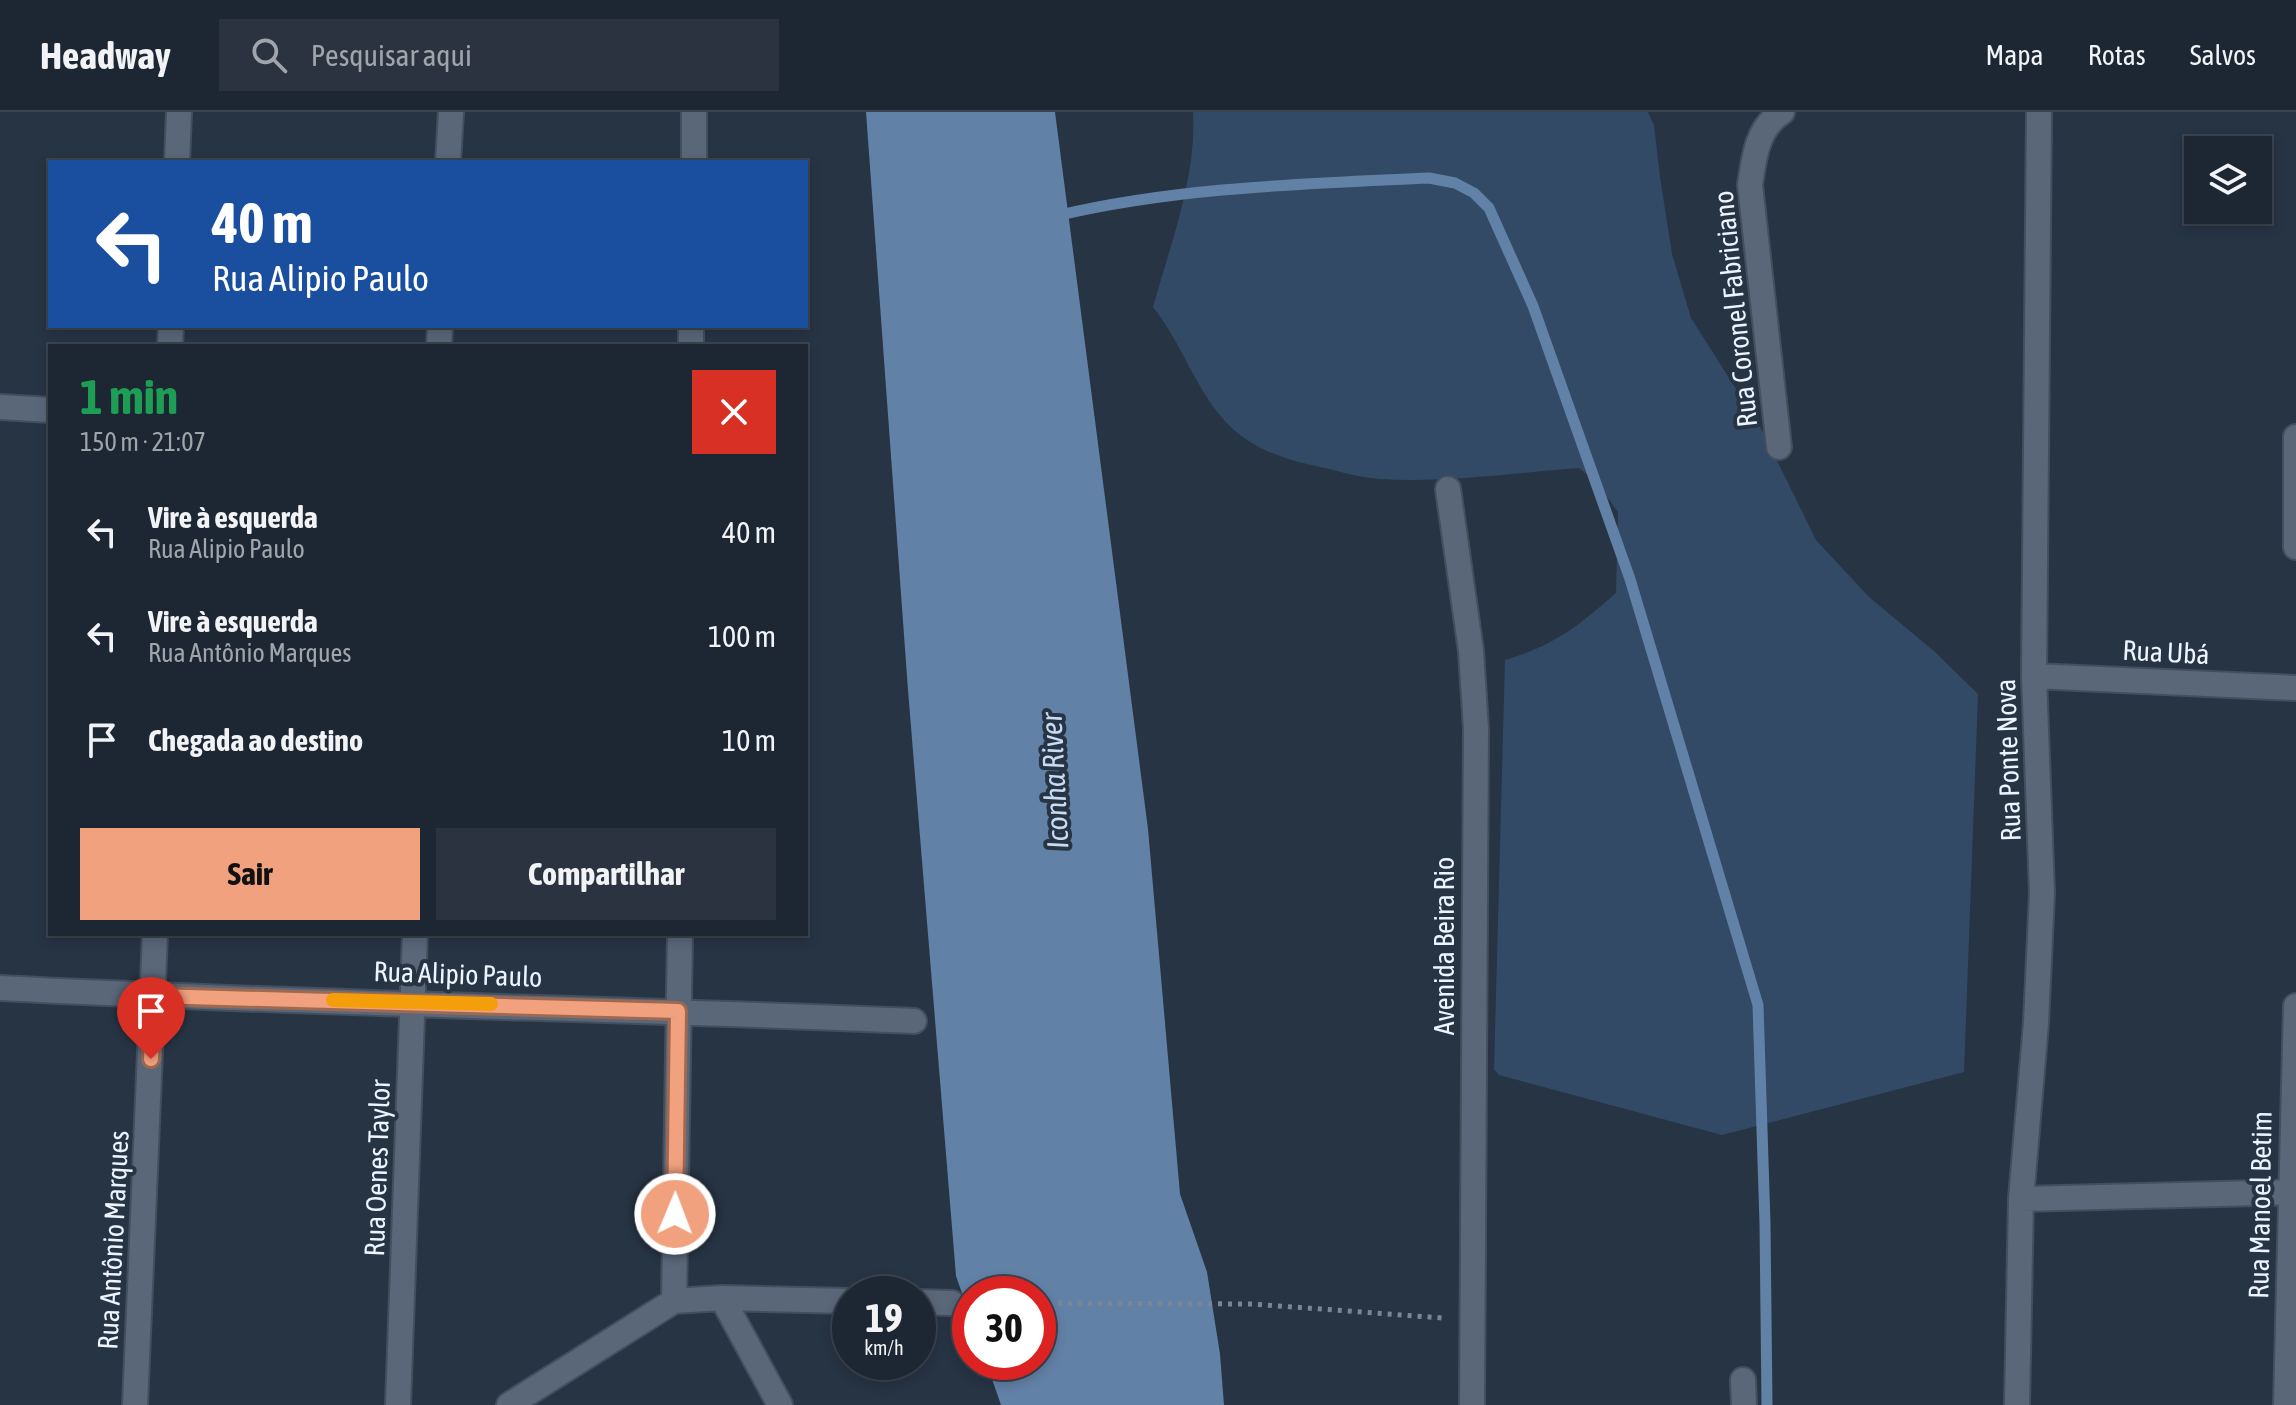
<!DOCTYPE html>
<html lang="pt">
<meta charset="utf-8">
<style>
body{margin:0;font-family:"Asap Condensed",sans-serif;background:#2a333f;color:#f1f3f6;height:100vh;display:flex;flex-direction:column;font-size:30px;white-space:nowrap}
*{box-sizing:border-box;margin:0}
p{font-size:26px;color:#a0a5ac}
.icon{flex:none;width:44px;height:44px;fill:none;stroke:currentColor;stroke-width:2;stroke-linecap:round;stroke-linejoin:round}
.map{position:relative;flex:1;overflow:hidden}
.details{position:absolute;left:48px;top:232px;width:760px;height:592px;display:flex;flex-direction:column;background:#1d2733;border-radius:0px;box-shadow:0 4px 12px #0003,0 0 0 2px #3b444e}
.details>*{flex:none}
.top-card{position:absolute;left:48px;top:48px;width:760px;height:168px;border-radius:0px;box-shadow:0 4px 12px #0003,0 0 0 2px #3b444e;background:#1a4fa0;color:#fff;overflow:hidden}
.buttons{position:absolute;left:2184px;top:24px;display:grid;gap:16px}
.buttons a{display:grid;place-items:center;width:88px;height:88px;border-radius:0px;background:#1d2733;box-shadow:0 4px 12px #0003,0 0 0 2px #3b444e;font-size:40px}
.speed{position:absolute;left:832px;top:1164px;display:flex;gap:16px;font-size:40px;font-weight:700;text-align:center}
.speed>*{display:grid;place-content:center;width:104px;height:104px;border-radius:50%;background:#1d2733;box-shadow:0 4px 12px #0003,0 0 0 2px #3b444e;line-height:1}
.speed small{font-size:20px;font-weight:400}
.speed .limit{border:12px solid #d22;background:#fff;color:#111}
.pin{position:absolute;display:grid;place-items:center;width:68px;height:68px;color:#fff;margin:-82px -34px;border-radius:50% 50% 50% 0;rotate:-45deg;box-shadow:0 0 8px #0007}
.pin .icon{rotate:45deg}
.me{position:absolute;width:88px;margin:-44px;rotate:1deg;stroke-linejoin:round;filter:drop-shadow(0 0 6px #0008)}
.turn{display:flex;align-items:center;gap:28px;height:168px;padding:0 32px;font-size:36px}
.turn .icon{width:104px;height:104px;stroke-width:2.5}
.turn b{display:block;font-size:56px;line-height:68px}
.round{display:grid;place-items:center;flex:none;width:84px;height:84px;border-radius:0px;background:#2a333f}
.overview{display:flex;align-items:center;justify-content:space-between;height:136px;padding:0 32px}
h1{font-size:48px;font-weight:700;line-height:60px;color:#1e9e55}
.cta{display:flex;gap:16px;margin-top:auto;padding:16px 32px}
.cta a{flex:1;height:92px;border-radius:0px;background:#f2a17e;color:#111;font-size:32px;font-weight:700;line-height:92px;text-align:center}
.cta a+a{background:#2a333f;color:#f1f3f6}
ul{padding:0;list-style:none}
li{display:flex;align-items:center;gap:24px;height:104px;padding:0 32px}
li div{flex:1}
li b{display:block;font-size:30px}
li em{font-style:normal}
header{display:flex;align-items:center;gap:48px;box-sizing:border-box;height:112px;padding:0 40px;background:#1d2733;border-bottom:2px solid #3b444e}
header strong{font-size:38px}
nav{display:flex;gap:44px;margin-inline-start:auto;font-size:28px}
.search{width:560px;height:72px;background:#2a333f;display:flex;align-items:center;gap:20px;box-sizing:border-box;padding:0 28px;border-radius:0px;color:#a0a5ac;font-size:30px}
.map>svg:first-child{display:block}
</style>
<header>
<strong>Headway</strong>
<div class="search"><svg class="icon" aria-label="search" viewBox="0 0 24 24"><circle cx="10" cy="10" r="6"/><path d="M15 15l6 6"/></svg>Pesquisar aqui</div>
<nav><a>Mapa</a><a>Rotas</a><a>Salvos</a></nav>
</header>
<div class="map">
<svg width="2296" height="1293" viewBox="0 0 2296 1293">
<rect width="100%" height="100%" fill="#273444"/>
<!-- green -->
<path fill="#324a66" d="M1193,0H1648L1654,13L1660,65L1672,142L1691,206L1762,318L1816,428L1869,485L1935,540L1978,582L1964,960L1722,1023L1499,963L1494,957L1505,548C1555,533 1577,515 1616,481L1618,400L1595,369L1579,356C1513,361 1446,371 1380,367C1360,366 1339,359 1320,355C1283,347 1250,337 1224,308C1194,274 1181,230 1153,195C1170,133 1197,65 1193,0Z"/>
<!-- water -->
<path fill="#6281a6" d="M866,0H1055L1148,717L1180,1082L1207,1160L1220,1242L1224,1293H1001L986,1250H1038V1182H970V1204L956,1164L908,578Z"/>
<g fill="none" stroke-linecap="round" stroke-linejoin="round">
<!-- stream -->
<path stroke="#6281a6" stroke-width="11" d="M1056,104C1178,75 1304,72 1429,66L1455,71L1474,81L1489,96L1533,194L1630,467L1758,893L1765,1111L1767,1293"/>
<defs>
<path id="minor" d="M177,50L179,0
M448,50L451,0
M694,50V0
M170,234L171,214
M439,234L440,214
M691,234V214
M0,295L50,298
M2296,325V435
M1779,335L1750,73C1754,45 1757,16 1782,0
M1448,377L1471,539L1476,617L1472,1293
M2034,564L2296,576
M0,876C304,892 610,896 914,909
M2021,1087L2296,1080
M722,1186L780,1293
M674,1189L722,1186L850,1189
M918,1190L952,1191
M1743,1268L1744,1293
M135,1293L155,822
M398,1293L415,822
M509,1293L674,1189L680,822
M2017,1293L2021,1087L2036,911L2042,781L2034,564L2039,0
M2286,1293L2296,894"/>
</defs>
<!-- minor casing -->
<use href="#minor" stroke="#444f5d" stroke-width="28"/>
<!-- path -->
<path stroke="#7b8694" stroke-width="5" stroke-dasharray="4 6" stroke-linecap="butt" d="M1038,1191L1252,1192L1443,1206"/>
<!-- minor -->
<use href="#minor" stroke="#596779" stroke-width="24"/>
</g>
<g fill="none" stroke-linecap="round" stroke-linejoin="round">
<defs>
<path id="route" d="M151,947L154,884L678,899L675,1102"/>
</defs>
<!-- route casing -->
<use href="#route" stroke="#9d6952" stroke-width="20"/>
<!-- route -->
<use href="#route" stroke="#f2a17e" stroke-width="14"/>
<!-- slow -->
<path stroke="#f59e0b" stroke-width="14" d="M333,888L491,892"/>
</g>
<g text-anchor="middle" stroke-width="8" stroke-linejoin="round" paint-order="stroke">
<!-- street labels -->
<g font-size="28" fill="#ecf4ff" stroke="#273444">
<text transform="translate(1735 197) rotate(-96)" y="10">Rua Coronel Fabriciano</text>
<text transform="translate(2166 540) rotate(3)" y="10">Rua Ubá</text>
<text transform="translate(2008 648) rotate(-92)" y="10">Rua Ponte Nova</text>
<text transform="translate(1444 834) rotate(-90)" y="10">Avenida Beira Rio</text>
<text transform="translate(458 862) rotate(2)" y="10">Rua Alipio Paulo</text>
<text transform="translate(377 1056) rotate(-88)" y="10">Rua Oenes Taylor</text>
<text transform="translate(2260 1093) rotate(-89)" y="10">Rua Manoel Betim</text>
<text transform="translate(113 1128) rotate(-87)" y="10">Rua Antônio Marques</text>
</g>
<!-- water labels -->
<g font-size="30" font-style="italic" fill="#c8dbf3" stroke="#273444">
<text transform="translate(1055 669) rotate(-93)" y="10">Iconha River</text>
</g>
</g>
</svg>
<div class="buttons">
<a><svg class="icon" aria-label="layers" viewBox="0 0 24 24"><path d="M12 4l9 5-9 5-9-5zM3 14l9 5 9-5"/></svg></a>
</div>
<div class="speed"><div>19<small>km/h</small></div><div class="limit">30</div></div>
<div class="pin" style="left:151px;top:947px;background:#d93025"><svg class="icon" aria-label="arrive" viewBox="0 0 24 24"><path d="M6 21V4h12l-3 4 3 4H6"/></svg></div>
<svg class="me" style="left:675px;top:1102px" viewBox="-20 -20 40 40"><circle r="17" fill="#f2a17e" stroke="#fff" stroke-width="3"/><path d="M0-11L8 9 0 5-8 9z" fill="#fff"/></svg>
<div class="top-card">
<div class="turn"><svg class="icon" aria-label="left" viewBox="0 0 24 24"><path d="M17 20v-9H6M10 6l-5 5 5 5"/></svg><div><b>40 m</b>Rua Alipio Paulo</div></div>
</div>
<section class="details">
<div class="overview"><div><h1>1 min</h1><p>150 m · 21:07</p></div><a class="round" style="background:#d93025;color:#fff"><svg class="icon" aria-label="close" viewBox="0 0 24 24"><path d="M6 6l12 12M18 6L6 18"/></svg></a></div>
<ul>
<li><svg class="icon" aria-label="left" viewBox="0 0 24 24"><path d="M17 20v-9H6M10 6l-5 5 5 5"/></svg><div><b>Vire à esquerda</b><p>Rua Alipio Paulo</p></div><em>40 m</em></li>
<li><svg class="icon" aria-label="left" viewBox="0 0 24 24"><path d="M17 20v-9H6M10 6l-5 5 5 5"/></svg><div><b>Vire à esquerda</b><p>Rua Antônio Marques</p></div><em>100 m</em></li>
<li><svg class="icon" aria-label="arrive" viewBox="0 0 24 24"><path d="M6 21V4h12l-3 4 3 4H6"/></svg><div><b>Chegada ao destino</b></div><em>10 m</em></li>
</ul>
<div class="cta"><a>Sair</a><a>Compartilhar</a></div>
</section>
</div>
